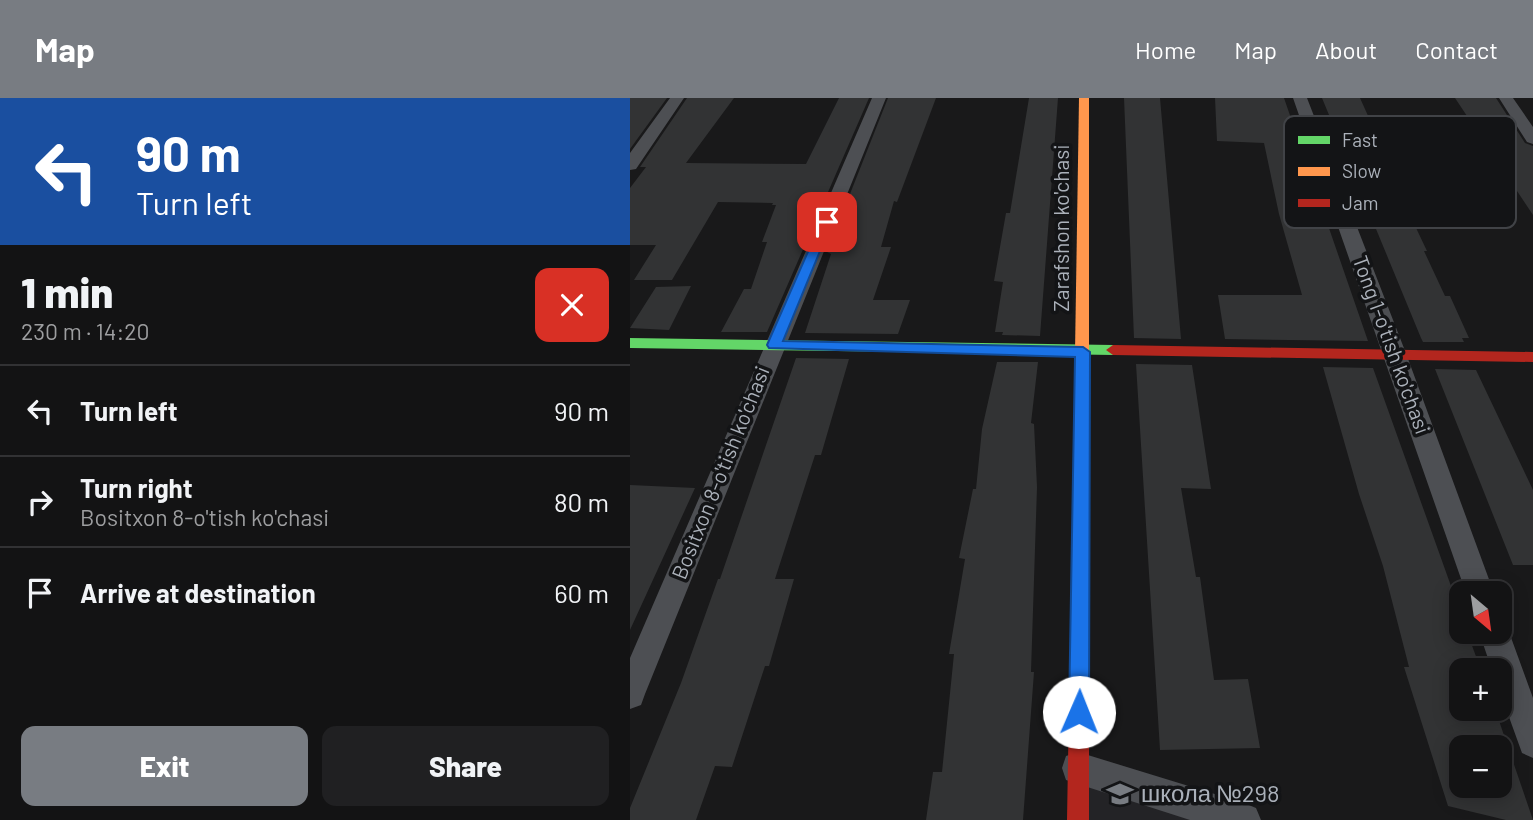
<!DOCTYPE html>
<meta charset="utf-8">
<style>
body{margin:0;font-family:Barlow,sans-serif;background:#202022;color:#f1f3f6;height:100vh;display:flex;flex-direction:column;font-size:26px;white-space:nowrap}
*{box-sizing:border-box;margin:0}
p{font-size:23px;color:#9d9ea0}
.icon{flex:none;width:38px;height:38px;fill:none;stroke:currentColor;stroke-width:2;stroke-linecap:round;stroke-linejoin:round}
.map{position:relative;flex:1;overflow:hidden}
.drawer{display:flex;flex-direction:column;background:#131314;width:630px}
.drawer>*{flex:none}
.banner{background:#1a4fa0;color:#fff;overflow:hidden}
.needle{width:46px;rotate:151deg}
.fabs{position:absolute;left:819px;top:483px;display:grid;gap:14px}
.fabs a{display:grid;place-items:center;width:63px;height:63px;border-radius:14px;background:#131314;box-shadow:0 4px 18px #0003,0 0 0 2px #323234;font-size:35px}
.pin{position:absolute;display:grid;place-items:center;width:60px;height:60px;color:#fff;margin:-30px;border-radius:14px;box-shadow:0 4px 10px #0006}
.me{position:absolute;width:77px;margin:-38px;rotate:1deg;stroke-linejoin:round;filter:drop-shadow(0 0 5px #0008)}
.turn{display:flex;align-items:center;gap:24px;height:147px;padding:0 21px;font-size:32px}
.turn .icon{width:91px;height:91px;stroke-width:2.5}
.turn b{display:block;font-size:49px;line-height:60px}
.round{display:grid;place-items:center;flex:none;width:74px;height:74px;border-radius:14px;background:#202022}
.overview{display:flex;align-items:center;justify-content:space-between;height:119px;padding:0 21px}
h1{font-size:42px;font-weight:800;line-height:52px}
.cta{display:flex;gap:14px;margin-top:auto;padding:14px 21px}
.cta a{flex:1;height:80px;border-radius:14px;background:#787c82;color:#fff;font-size:28px;font-weight:800;line-height:80px;text-align:center}
.cta a+a{background:#202022;color:#f1f3f6}
ul{padding:0;list-style:none}
li{display:flex;align-items:center;gap:21px;height:91px;padding:0 21px;border-top:2px solid #323234}
li div{flex:1}
li b{display:block;font-size:26px}
li em{font-style:normal}
header{display:flex;align-items:center;gap:42px;box-sizing:border-box;height:98px;padding:0 35px;background:#787c82;color:#fff}
header strong{font-size:33px}
nav{display:flex;gap:38px;margin-inline-start:auto;font-size:24px}
main{display:flex;flex:1;min-height:0}
.map>svg:first-child{display:block}
</style>
<header>
<strong>Map</strong>
<nav><a>Home</a><a>Map</a><a>About</a><a>Contact</a></nav>
</header>
<main>
<section class="drawer">
<div class="banner">
<div class="turn"><svg class="icon" aria-label="left" viewBox="0 0 24 24"><path d="M17 20v-9H6M10 6l-5 5 5 5"/></svg><div><b>90 m</b>Turn left</div></div>
</div>
<div class="overview"><div><h1>1 min</h1><p>230 m · 14:20</p></div><a class="round" style="background:#d93025;color:#fff"><svg class="icon" aria-label="close" viewBox="0 0 24 24"><path d="M6 6l12 12M18 6L6 18"/></svg></a></div>
<ul>
<li><svg class="icon" aria-label="left" viewBox="0 0 24 24"><path d="M17 20v-9H6M10 6l-5 5 5 5"/></svg><div><b>Turn left</b></div><em>90 m</em></li>
<li><svg class="icon" aria-label="right" viewBox="0 0 24 24"><path d="M7 20v-9h11M14 6l5 5-5 5"/></svg><div><b>Turn right</b><p>Bositxon 8-o'tish ko'chasi</p></div><em>80 m</em></li>
<li><svg class="icon" aria-label="arrive" viewBox="0 0 24 24"><path d="M6 21V4h12l-3 4 3 4H6"/></svg><div><b>Arrive at destination</b></div><em>60 m</em></li>
</ul>
<div class="cta"><a>Exit</a><a>Share</a></div>
</section>
<div class="map">
<svg width="903" height="722" viewBox="0 0 903 722">
<rect width="100%" height="100%" fill="#19191a"/>
<!-- built -->
<path fill="#232326" d="M448,670L614,722H448Z"/>
<!-- building -->
<path fill="#323334" fill-rule="evenodd" d="M0,0H37L0,51Z
M57,0H104L56,65L176,66L209,0H239L137,234H91L114,191H121L137,144H132L146,107H142L143,105L88,104L42,182H4L26,147H0V90L16,69H10Z
M258,0H306L267,104L264,103L251,149H261L243,202H280L268,236L175,235L201,156L197,154Z
M399,0H428L410,238L372,237L373,234H365L373,184L364,183L376,115H380Z
M494,0H530L551,241L504,240Z
M585,0H654L738,243L595,241L588,197H672L649,116L634,45L587,43Z
M692,0H730L781,113H778L797,153H794L815,198H820L839,240H832L834,244H793L791,240Z
M825,0H866L895,45L903,48V117Z
M61,188L39,232L0,230L26,189Z
M166,260L219,261L191,357H185L145,481H164L139,568H135L102,669L85,668L66,722H0V710L51,585L88,481H90Z
M367,264H408L401,325L404,326L407,389L401,574H404L393,722H296L303,674H312L324,556H319L335,461L329,460L343,391H346L352,331Z
M506,266L562,267L581,391L551,390L566,479H570L584,582L618,581L630,650L530,652Z
M693,269L743,270L831,516V534H837L851,572H831V611H865L903,722H876L818,708L774,569H779L753,468L729,396ZM831,649H870V688H831Z
M805,271L846,272L903,392V467H883Z
M0,387L65,390L0,532Z"/>
<g fill="none" stroke-linecap="round" stroke-linejoin="round">
<!-- street -->
<path fill="#4d4f53" fill-rule="evenodd" d="M40,0H54L6,71L0,72V55Z
M242,0H256L15,596L11,607L0,611V560Z
M663,0H677L777,258L864,495H836Z
M869,0H883L903,29V46L897,44Z
M870,523L874,524L879,534L903,600V660L892,655L870,594V572H862L849,534H870Z
M448,654L614,705L626,710L631,722H560L448,686L436,682L432,670L436,658Z"/>
<!-- fast -->
<path fill="#63d668" fill-rule="evenodd" d="M0,240L483,247L490,252L483,257L0,250Z"/>
<!-- slow -->
<path fill="#ff974d" fill-rule="evenodd" d="M449,0H459V255L452,260L445,255Z"/>
<!-- jam -->
<path fill="#b3261e" fill-rule="evenodd" d="M483,247L903,254V264L483,257L476,252Z
M452,250L459,255V722H437L445,255Z"/>
</g>
<!-- route -->
<path fill="#1a73e8" stroke="#114b97" stroke-width="2" d="M197,120L202,124L153,243L453,249L460,254L459,614L456,622L449,625L442,622L439,614L445,259L139,250L137,247L191,124Z"/>
<!-- icons -->
<defs>
<symbol id="school-bare" viewBox="-9 -9 18 18"><path d="M0-5L7-2L0 1L-7-2ZM-4 1L0 2.5L4 1V4Q0 6-4 4Z" fill="#787c82" stroke="#131416" stroke-width="2.5" paint-order="stroke"/></symbol>
</defs>
<g fill-rule="evenodd">
<use href="#school-bare" x="471" y="677" width="38" height="38"/>
</g>
<g text-anchor="middle" stroke-width="7" stroke-linejoin="round" paint-order="stroke">
<!-- street labels -->
<g font-size="21" fill="#abb1ba" stroke="#131416">
<text transform="translate(432 130) rotate(-90)" y="7">Zarafshon ko'chasi</text>
<text transform="translate(761 247) rotate(70)" y="7">Tong 1-o'tish ko'chasi</text>
<text transform="translate(91 375) rotate(-68)" y="7">Bositxon 8-o'tish ko'chasi</text>
</g>
<!-- near-poi labels -->
<g font-size="24" fill="#abb1ba" stroke="#131416" text-anchor="start">
<text x="511" y="704">школа №298</text>
</g>
</g>
<!-- legend -->
<rect x="654" y="18" width="232" height="112" rx="10" fill="#131416" stroke="#414347" stroke-width="2"/>
<rect x="668" y="38" width="32" height="8" fill="#63d668"/>
<rect x="668" y="69" width="32" height="9" fill="#ff974d"/>
<rect x="668" y="101" width="32" height="8" fill="#b3261e"/>
<g font-size="19" fill="#abb1ba">
<text x="712" y="49">Fast</text>
<text x="712" y="80">Slow</text>
<text x="712" y="112">Jam</text>
</g>
</svg>
<div class="fabs">
<a><svg class="needle" viewBox="-14 -14 28 28"><path d="M0-13l5 13h-10z" fill="#e53935"/><path d="M0 13l5-13h-10z" fill="#9d9ea0"/></svg></a>
<a>+</a>
<a>−</a>
</div>
<div class="pin" style="left:197px;top:124px;background:#d93025"><svg class="icon" aria-label="arrive" viewBox="0 0 24 24"><path d="M6 21V4h12l-3 4 3 4H6"/></svg></div>
<svg class="me" style="left:449px;top:614px" viewBox="-20 -20 40 40"><circle r="19" fill="#fff"/><path d="M0-13L10 11 0 6-10 11z" fill="#1a73e8"/></svg>
</div>
</main>
